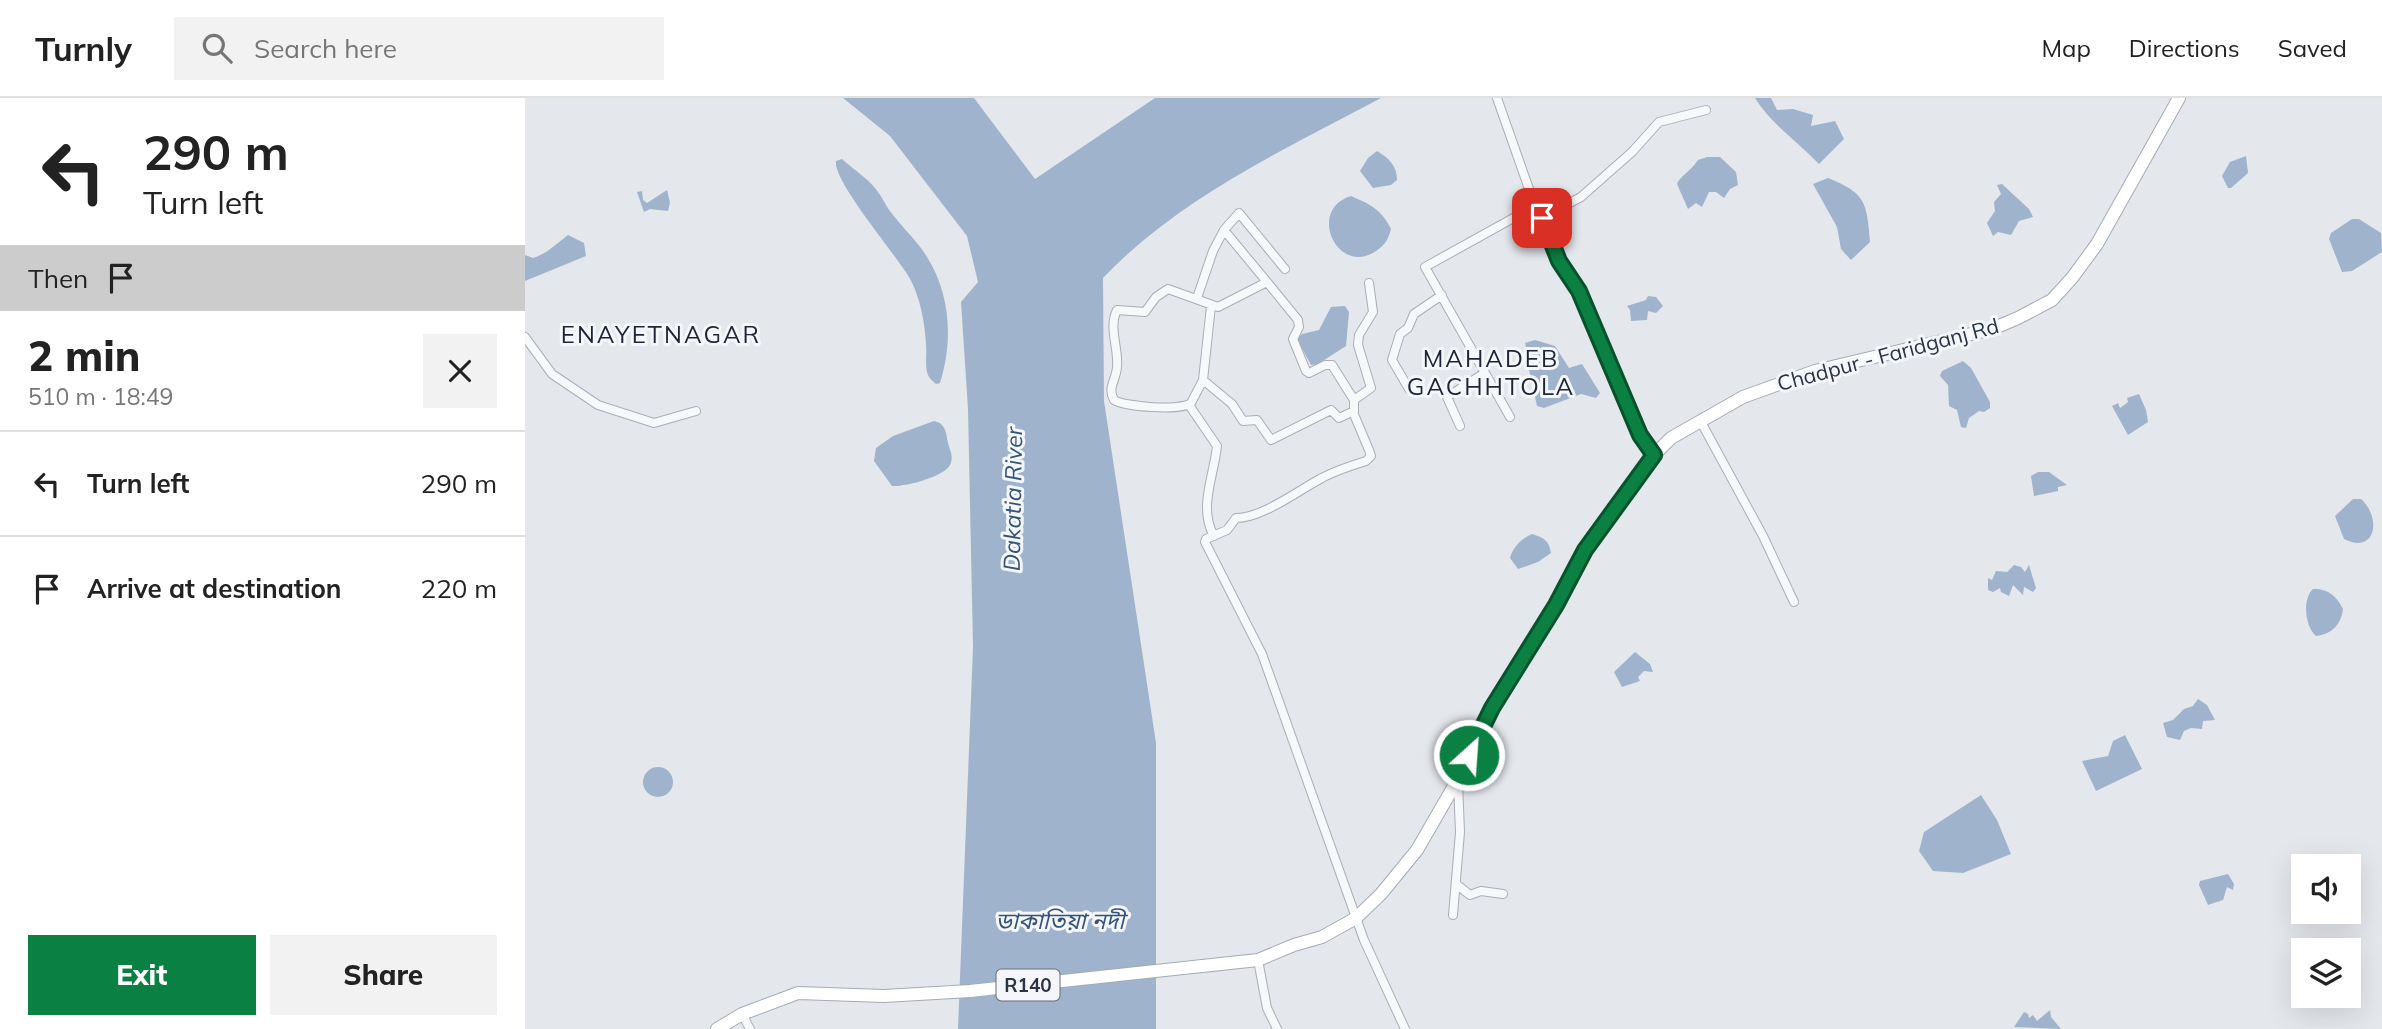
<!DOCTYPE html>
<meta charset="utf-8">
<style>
body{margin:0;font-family:Mulish,"Noto Sans Bengali",sans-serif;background:#f2f2f2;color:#222;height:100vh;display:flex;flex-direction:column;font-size:26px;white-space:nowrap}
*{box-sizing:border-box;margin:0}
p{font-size:23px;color:#767676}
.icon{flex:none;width:38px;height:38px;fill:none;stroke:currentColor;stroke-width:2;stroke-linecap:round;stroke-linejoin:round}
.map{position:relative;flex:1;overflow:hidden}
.panel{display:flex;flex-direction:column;background:#fff;width:525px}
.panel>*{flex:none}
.hud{background:#fff;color:#222;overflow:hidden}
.fabs{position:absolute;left:1766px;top:756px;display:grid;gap:14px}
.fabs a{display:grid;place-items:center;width:70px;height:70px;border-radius:0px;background:#fff;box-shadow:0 7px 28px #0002;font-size:35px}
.pin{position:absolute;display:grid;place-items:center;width:60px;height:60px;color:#fff;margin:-30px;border-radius:14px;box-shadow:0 4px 10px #0006}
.me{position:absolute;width:77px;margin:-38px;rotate:26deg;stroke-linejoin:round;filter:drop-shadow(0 0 5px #0008)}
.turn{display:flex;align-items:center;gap:24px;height:147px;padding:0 28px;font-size:32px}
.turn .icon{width:91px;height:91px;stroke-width:2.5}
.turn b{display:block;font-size:49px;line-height:60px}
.then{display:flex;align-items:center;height:66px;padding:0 28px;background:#0003;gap:14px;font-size:26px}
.round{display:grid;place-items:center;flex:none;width:74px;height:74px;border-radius:0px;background:#f2f2f2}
.head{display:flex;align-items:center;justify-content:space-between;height:119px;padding:0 28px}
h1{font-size:42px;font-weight:800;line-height:52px}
.primary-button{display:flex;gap:14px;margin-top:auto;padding:14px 28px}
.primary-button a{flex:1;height:80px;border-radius:0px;background:#0b8043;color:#fff;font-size:28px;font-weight:800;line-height:80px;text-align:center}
.primary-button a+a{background:#f2f2f2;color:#222}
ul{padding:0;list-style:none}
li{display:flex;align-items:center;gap:21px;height:105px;padding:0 28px;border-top:2px solid #e0e0e0}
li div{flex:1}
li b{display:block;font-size:26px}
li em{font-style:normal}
header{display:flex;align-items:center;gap:42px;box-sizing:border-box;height:98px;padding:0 35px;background:#fff;border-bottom:2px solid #e0e0e0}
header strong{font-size:33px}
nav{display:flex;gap:38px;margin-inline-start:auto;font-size:24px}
.search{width:490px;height:63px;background:#f2f2f2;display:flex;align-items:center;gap:18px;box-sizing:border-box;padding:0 24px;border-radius:0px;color:#767676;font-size:26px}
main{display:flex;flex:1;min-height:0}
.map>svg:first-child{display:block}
</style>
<header>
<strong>Turnly</strong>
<div class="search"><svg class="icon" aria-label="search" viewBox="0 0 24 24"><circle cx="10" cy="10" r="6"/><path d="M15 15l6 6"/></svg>Search here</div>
<nav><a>Map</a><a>Directions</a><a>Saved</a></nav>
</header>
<main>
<section class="panel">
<div class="hud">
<div class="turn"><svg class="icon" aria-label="left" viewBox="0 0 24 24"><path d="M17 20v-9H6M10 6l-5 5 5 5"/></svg><div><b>290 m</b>Turn left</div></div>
<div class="then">Then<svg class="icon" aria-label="arrive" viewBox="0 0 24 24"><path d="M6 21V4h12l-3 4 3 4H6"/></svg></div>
</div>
<div class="head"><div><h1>2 min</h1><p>510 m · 18:49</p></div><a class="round"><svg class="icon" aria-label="close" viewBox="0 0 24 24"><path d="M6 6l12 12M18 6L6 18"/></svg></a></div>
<ul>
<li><svg class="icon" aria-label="left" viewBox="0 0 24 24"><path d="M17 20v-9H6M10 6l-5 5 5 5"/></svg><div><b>Turn left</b></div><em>290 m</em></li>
<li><svg class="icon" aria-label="arrive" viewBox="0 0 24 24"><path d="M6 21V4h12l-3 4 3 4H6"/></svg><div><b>Arrive at destination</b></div><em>220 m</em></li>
</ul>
<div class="primary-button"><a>Exit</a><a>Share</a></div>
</section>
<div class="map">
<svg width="1857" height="931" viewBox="0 0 1857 931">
<rect width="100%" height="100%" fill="#e4e7ec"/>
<!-- water -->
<path fill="#9fb4cc" d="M318,0H449L510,81L630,0H856C760,51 654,100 578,180L579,303L631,645V931H433L448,549L443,311L436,204L453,184L442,138L365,38Z
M1230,0H1246L1252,12L1268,11L1288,17L1286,28L1310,23L1319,41L1294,66C1273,44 1246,26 1230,0Z
M852,53C864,60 872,68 872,82L866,87L848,90L835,73L843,60Z
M1721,58L1723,75L1706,90H1703L1697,78L1705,64Z
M1182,59H1195L1211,74L1213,87L1205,91L1199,100L1191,94H1184L1177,109L1171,105L1163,111L1152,86C1155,78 1166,73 1173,62Z
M317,61C328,71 341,79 350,90C357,98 361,109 368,117C379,131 393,144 402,159C426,197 428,244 415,285L411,286C407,283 403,279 402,274C400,266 402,255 401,247C400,225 395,198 384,179C371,157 307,82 311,63Z
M1303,80C1341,95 1342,105 1345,144L1326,162L1316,151L1312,129L1288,86Z
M1477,86L1504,111L1508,119L1494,123L1486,137L1473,134L1468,138L1462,125L1470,113L1469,104L1476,96L1472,87Z
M142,92L145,105L143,113L125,111L119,114L112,94L117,93L118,102L122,105Z
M826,98C845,106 857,112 866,131C863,142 860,147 851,153C813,179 781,112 826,98Z
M1827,121H1834L1856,135L1857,154L1827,173L1817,174L1804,141L1806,135Z
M43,137L59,145L61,158L0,183V157L8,160C23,155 31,146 43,137Z
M1123,198L1131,199L1138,208L1131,215L1123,213L1122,222L1106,223L1105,212L1102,208L1121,202Z
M820,208L824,214L821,248L793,266L786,267L772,241L777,236L794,232L806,209Z
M1010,242L1030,248L1044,270L1057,266L1075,295L1071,300L1056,296L1019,310L1012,308L1003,267L1005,266L1000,245Z
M1438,263L1446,270L1465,304V310L1459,314L1454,313L1444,320L1441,330L1436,329L1432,312L1424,308L1423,287L1415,278L1417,273Z
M1614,296L1621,312L1623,324L1603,337L1587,308L1593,305L1595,310L1603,304L1602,300Z
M409,323L415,325C422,332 421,336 423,345C425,353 429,358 425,367C419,379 379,389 367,388L349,363L351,350L368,338Z
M1513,374H1524L1542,387L1533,389V393L1509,398L1506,378Z
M1828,401H1836C1857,420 1851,457 1819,441L1810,418Z
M1007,436C1019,440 1024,442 1026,455L1013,464L993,471L985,460C988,449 997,440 1007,436Z
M1489,467L1496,469L1500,474L1504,467L1511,490L1508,494L1499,489L1498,497L1488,487L1484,498L1476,494L1475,490L1468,494L1463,492V480L1467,482L1471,473L1482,474Z
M1788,491C1802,490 1812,498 1818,511C1816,527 1807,536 1791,538C1780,529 1777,501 1788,491Z
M1110,554L1125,566L1128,574L1119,573L1113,579L1115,583L1097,589L1089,574Z
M1673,601L1682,607L1690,622L1678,623L1677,631L1666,630L1659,633L1655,642L1642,639L1638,625L1648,622L1659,611L1668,608Z
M1600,637L1617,671L1571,693L1557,663L1583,658L1588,643Z
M118 684a15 15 0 1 1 30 0a15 15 0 1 1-30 0Z
M1456,697L1472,722L1486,756L1438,775L1408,773L1394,753L1399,734Z
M1703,776L1709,786L1708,792L1702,789L1698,802L1683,807L1674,787L1675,783Z
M1525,912L1526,919L1536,931L1489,929L1499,914L1503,916L1504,920L1508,917L1512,923Z"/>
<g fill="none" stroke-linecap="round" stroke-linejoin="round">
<defs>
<path id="minor" d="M972,0L1010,108L1034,163L1054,193L1115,337L1129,357
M1017,120L1056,99L1107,54L1134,24L1181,12
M699,132L714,115L760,171
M672,200L688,153L699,132L742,184L693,209L643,191L631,199L620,214L592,212C583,229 594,251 592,269C591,283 582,289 589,302C600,309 656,313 666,305L678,282L686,208
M0,239L27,276L73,307L129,325L171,313
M678,282L707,306L718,323L732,322L746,342L806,312L814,320L829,313V302L807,267H800L784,275L781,273L768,241L774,229L773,222L742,184
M884,291L867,262L875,236L883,230L889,216L917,197
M829,302L846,290L833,247L834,237L848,214L844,185
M664,307L692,348C689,378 673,410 689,438
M828,314L844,352L846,358L841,363C825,368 809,373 795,381C771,394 737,420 711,420L702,432L681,441L680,444L737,556L839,842L880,931
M985,319L900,169L1010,108
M1176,324L1238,438L1269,504
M935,328L922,299L958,276
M931,786L945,797L956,793L978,796
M928,817L935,734L933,684
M733,862L742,910L752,931
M217,916L225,931"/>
<path id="primary" d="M192,931L217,916L273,895L359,898L445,893L733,862L769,847L797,839L831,820L856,796L892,752L933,681L967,610L1030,507L1060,452L1129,357L1146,340L1218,299L1290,273L1467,231L1493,220L1527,202L1547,180L1572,146L1654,0"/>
</defs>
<!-- minor casing -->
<use href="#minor" stroke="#a9aeb7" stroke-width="10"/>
<!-- primary casing -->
<use href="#primary" stroke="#a3abb8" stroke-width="14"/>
<!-- minor -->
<use href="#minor" stroke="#f7f8fa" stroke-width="8"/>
<!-- primary -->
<use href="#primary" stroke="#fff" stroke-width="12"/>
</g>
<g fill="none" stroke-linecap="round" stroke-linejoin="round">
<defs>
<path id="route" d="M944,657L967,610L1031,507L1060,452L1129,357L1115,337L1054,193L1034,163L1017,120"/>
</defs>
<!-- route casing -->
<use href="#route" stroke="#07532c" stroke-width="18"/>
<!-- route -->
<use href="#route" stroke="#0b8043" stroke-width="12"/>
</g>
<g text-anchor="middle" stroke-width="6" stroke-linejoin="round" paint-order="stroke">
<!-- shield labels -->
<rect fill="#f4f6f9" stroke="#676e7b" stroke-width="2" x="471.5" y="871.5" width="63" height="31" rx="5"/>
<g font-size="19" font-weight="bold" fill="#2b3445">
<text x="503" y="894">R140</text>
</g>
<!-- street labels -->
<g font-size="21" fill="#2b3445" stroke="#f4f6f9">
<text transform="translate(1363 257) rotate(-15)" y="7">Chadpur - Faridganj Rd</text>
</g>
<!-- water labels -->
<g font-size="23" font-style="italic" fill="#34527a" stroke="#f4f6f9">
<text transform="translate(488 401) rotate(-89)" y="8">Dakatia River</text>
<text x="535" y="831">ডাকাতিয়া নদী</text>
</g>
<!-- quarter labels -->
<g font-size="24" letter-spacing="2" fill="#1d2536" stroke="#f4f6f9">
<text x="136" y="245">ENAYETNAGAR</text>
<text x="966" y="269">MAHADEB<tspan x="966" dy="28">GACHHTOLA</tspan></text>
</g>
</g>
</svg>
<div class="fabs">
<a><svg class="icon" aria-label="sound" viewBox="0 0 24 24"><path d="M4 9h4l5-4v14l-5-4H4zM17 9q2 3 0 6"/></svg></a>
<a><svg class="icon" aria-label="layers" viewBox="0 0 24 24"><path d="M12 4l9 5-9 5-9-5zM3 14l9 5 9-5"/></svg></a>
</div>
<div class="pin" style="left:1017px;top:120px;background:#d93025"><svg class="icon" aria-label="arrive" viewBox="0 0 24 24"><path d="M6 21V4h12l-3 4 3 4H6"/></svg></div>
<svg class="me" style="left:944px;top:657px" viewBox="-20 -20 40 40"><circle r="17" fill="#0b8043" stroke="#fff" stroke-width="3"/><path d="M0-11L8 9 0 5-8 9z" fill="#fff"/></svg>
</div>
</main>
